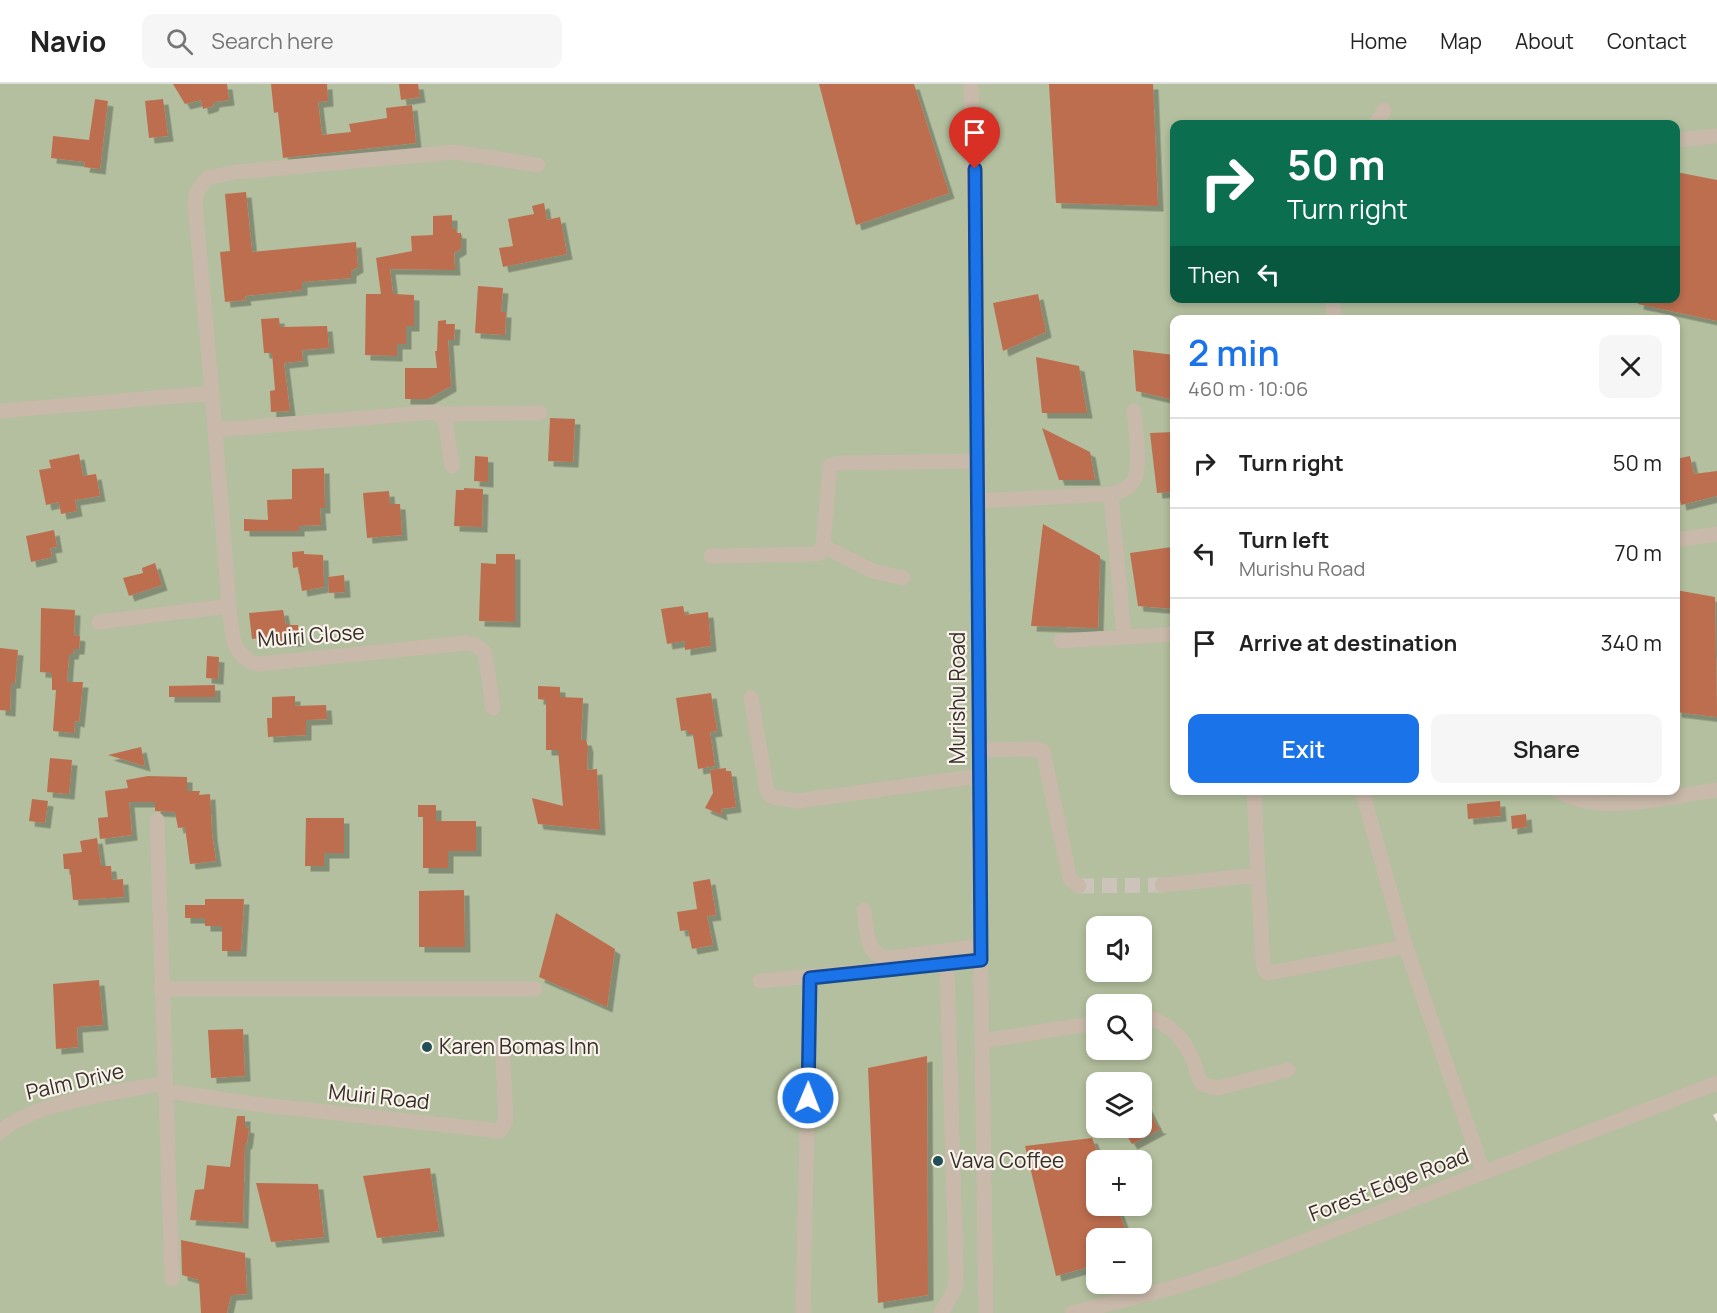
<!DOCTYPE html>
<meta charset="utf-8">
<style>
body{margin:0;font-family:Manrope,sans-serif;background:#f6f6f6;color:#222;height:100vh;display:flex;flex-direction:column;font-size:22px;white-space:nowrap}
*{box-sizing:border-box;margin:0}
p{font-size:20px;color:#767676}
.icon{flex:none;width:33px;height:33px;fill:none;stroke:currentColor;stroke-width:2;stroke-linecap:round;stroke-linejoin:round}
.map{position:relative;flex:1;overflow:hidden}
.side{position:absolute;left:1170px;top:231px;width:510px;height:480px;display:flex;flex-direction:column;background:#fff;border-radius:12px;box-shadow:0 3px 9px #0003}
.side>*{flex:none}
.guide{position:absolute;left:1170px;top:36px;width:510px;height:183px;border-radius:12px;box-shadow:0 3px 9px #0003;background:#0b6e4f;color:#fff;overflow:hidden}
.buttons{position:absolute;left:1086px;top:832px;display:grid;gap:12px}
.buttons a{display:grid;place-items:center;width:66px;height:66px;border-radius:12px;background:#fff;box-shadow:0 3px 9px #0003;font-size:30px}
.pin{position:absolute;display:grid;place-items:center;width:51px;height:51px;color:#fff;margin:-62px -26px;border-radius:50% 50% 50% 0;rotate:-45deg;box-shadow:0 0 6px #0007}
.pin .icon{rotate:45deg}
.me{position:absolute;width:66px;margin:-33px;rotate:1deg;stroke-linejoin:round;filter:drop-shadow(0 0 4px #0008)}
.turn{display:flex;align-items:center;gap:21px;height:126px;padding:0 18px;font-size:27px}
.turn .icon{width:78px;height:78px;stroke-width:2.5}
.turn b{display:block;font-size:42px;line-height:51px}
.then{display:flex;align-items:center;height:57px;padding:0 18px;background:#0003;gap:12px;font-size:22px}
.round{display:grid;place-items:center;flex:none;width:63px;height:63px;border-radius:12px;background:#f6f6f6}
.summary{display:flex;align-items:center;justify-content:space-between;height:102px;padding:0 18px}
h1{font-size:36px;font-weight:600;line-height:45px;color:#1a73e8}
.primary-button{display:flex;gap:12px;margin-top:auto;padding:12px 18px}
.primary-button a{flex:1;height:69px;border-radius:12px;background:#1a73e8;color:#fff;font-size:24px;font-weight:600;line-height:69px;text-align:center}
.primary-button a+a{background:#f6f6f6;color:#222}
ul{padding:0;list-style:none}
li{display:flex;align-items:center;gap:18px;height:90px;padding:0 18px;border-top:2px solid #e0e0e0}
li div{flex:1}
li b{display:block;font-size:22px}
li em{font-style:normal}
header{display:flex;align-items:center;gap:36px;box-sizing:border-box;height:84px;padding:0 30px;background:#fff;border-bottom:2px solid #e0e0e0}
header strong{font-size:28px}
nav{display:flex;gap:33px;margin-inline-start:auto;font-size:21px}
.search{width:420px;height:54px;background:#f6f6f6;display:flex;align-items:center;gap:15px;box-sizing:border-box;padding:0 21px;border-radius:12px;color:#767676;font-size:22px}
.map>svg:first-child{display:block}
</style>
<header>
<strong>Navio</strong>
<div class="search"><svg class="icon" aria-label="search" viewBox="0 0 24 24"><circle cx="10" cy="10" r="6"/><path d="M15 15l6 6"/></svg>Search here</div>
<nav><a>Home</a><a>Map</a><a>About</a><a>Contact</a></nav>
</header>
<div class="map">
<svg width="1717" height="1229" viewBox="0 0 1717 1229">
<defs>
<filter id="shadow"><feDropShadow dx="5.5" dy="5.5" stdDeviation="0" flood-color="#0004"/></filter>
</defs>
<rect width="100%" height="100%" fill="#f1e8de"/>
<!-- green -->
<path fill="#b3bf9e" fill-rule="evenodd" d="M0,0H1717V1029L1713,1031L1717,1038V1229H0ZM1174,40H1676V214H1174ZM1174,236H1676V706H1174ZM1096,843H1142V888H1096ZM1096,921H1142V966H1096ZM1096,999H1142V1044H1096ZM1096,1077H1142V1122H1096ZM1096,1155H1142V1200H1096Z"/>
<!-- building -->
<path fill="#bd6e4f" filter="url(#shadow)" d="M173,0H227L229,16L214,18L213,22L203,25L201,16L185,20Z
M271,0H327L328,17L318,18L322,51L351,48L349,40L387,34L386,24L412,21L416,59L283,74L278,28L274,29Z
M399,0H418L420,13L401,16Z
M819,0H914L949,109L856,141Z
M1049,0H1153L1158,122L1056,119Z
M95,15L108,17L100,85L84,83L85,78L51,74L53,52L89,56Z
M163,15L168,52L149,54L145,17Z
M1676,88L1717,96V237L1638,220L1639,214H1676Z
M246,108L252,168L356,158L358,183L351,187V194L302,198V206L245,212L246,216L225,218L220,168L230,167L225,110Z
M544,119L547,136L560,133L567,170L503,183L499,164L513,162L508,135L534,130L532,122Z
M452,131V145H456L457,149H461V165L454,169L455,186L390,185L393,210L414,211V242H406V260H397V272L365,271L366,210H381L376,174L412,167L411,152L433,151V132Z
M478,202L503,204L501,228H506L505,251L475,249Z
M1038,210L1046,248L1003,267L993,219Z
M279,234L280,243L327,242L329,264L302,266L303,277L284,279L290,327L271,328L270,307L275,306L272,269H264L261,235Z
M446,236V240H455L454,256H448L451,302L428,315H405V284H437L435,267H437L438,237Z
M1133,266L1174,271V316L1136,307Z
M1036,273L1079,282L1087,329H1042Z
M550,334L575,335L573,378L548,377Z
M1042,344L1090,368L1095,396H1059Z
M1174,348V408L1157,409L1150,349Z
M79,370L83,392L96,390L100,412L75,416L77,427L61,430L59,418L46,421L39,386L51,384L49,376Z
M475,372L488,373V398L474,397Z
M1690,372L1694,390L1717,387V412L1681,421L1676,396V375Z
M324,384L325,424H320L321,441L299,442V447H244V435L268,436L267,416L292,415V385Z
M464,404L483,405L482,443L454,442L456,406H464Z
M389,407L390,420H400L402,451L367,454L363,409Z
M1043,440L1100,472L1098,544L1031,542Z
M54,446L57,463L50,464L52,473L31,478L26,452Z
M1172,463L1174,473V525L1138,522L1130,469Z
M304,467V470L323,471L324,503L302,507L298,483L293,484L292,468Z
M496,470H515V538L479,537L481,479L496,480Z
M155,479L162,501L129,512L123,494L143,489L142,484Z
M344,491L345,508L329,509L328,493Z
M1676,506L1715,513L1717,633L1676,628Z
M683,522L685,531L708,528L711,562L685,566V557L667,560L661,525Z
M41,524L75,526L74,551L80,552L79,565H74L73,570H69L67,598H83L79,638L75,637L74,649L53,647L56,606H52V589L40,588Z
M283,526L286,541H298V557H278V552L252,555L249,529Z
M0,564L18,566L15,599H11L10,627L0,626Z
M207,572L219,573L218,595L206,594Z
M215,601V613H169V602Z
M538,602L560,603V613L583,614L581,656H586L588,663L587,686L597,685L600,746L538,740L532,714L563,722L558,666H546V616L538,615Z
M711,609L717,647L710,648L715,682L698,685L693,650H688V646L681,647L676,614Z
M295,612V622L326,621L327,635L306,636V651L268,653L267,634H272V613Z
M141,663L145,682L108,671Z
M50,674L72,676L69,710L47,708Z
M726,684V687H731L736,723L721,725L722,731L705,724L713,709L710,686Z
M148,692L187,693V707H200L199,711L210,710L212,750L216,777L190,780L185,743L178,744L175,728L155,727V718H129L132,751L100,755L98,734L108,733L105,707L128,704L126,696Z
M32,715L48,717L45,739L29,737Z
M1500,717L1501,732L1468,735L1467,720Z
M418,721H436V737H476V767H448V784H423V733H418Z
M1526,730L1527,743L1512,745L1511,732Z
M306,734H344V769H324V782H305Z
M97,754L101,782H111L112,796L123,795L124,813L73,816L70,785H64L63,770L82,768L80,757Z
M710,795L716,831L707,832L713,861L692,865L688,846L680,847L677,828L697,825L693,798Z
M464,806L465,863H419V807Z
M205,815H244L241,867H222V842H205V834H185V821H205Z
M556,829L615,865L607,923L539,893Z
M99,896L103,941L77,943L78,963L56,965L53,900Z
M243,945L245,992L211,994L208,946Z
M927,972L928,1211L878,1219L868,984Z
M1142,1013L1158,1044H1162L1132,1060L1122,1044H1142Z
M237,1032H245V1043L249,1044L247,1059L245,1060L243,1139L190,1136L195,1106L204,1105L207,1081L230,1083Z
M1092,1054L1101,1077H1096V1122H1117L1129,1155H1096V1181L1056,1192L1025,1062Z
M430,1084L439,1147L377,1154L363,1092Z
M256,1099L318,1100L324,1153L271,1158Z
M181,1156L245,1169L247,1210L231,1211L227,1229H201L199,1196L182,1191Z"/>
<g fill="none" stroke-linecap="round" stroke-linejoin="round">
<!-- minor-tunnel -->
<path stroke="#ccc3ba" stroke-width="15" stroke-dasharray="15 8" stroke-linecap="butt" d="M1079,802L1162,801"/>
<!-- minor -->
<path stroke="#c8b9aa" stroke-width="15" d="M971,0L978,282L979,767L986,1229
M1376,40L1384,26
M1676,56L1717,52
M1332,214L1335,236
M212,309L229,522C232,547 231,575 259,580L467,559L476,561L485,569L493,624
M0,327L212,309L195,120L197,108L207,94L236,88L454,68L538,81
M441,330L540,329
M215,346L436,328L445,336L452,382
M1111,410L1124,552
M977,417L1111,410C1119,408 1127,406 1132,399C1143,386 1135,344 1134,327
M1676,456L1717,450
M823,462L873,487L903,494
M711,472L818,470L823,462L830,382L838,379L977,377
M99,538L229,522
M1061,557L1174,550
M751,614L767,707L772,713L797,717L979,692
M979,666L1037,665L1043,667L1070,795L1079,802
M1254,706L1258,791
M1557,706C1597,733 1671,712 1717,706
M157,736L172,1195
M1162,801L1258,791L1263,880L1265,887L1269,889L1400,864L1404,857L1362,706
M864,826C867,845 865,874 890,874L980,862
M1404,857L1483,1087
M760,897L981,876
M161,905H535
M1142,933C1167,935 1186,956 1194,979C1197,987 1197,994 1203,1001L1218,1004L1288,986
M982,957L1096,939
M166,1007L254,1020L500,1047L506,1036L502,961
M0,1048C33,1018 120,1008 165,999
M803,1229L810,894
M941,1229L955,1205L956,1186L947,879
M1072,1229L1172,1204L1232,1185L1717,999"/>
</g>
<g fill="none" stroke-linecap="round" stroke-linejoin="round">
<defs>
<path id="route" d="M808,1014L810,894L981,876L975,85"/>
</defs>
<!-- route casing -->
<use href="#route" stroke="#114b97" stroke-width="15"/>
<!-- route -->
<use href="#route" stroke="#1a73e8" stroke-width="10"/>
</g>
<!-- markers -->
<g fill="#224f55" stroke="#f8f2ea" stroke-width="2">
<circle cx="427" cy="963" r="6"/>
<circle cx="938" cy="1077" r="6"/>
</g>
<g text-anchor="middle" stroke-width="4.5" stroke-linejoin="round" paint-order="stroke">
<!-- street labels -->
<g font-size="21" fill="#362e29" stroke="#f8f2ea">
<text transform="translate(311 552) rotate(-4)" y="7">Muiri Close</text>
<text transform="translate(958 614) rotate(-90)" y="7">Murishu Road</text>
<text transform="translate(75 998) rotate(-13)" y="7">Palm Drive</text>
<text transform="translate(379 1013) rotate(6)" y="7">Muiri Road</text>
<text transform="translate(1389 1101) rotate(-21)" y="7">Forest Edge Road</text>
</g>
<!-- poi labels -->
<g font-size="21" fill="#362e29" stroke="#f8f2ea" text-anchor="start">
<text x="439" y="970">Karen Bomas Inn</text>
<text x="950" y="1084">Vava Coffee</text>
</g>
</g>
</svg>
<div class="buttons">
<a><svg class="icon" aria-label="sound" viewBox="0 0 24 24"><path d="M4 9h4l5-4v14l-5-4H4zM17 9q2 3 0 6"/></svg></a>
<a><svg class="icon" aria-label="search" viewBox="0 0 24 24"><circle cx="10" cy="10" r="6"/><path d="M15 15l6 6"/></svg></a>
<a><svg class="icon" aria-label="layers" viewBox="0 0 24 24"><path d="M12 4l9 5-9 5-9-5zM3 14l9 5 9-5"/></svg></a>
<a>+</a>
<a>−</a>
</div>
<div class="pin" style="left:975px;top:85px;background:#d93025"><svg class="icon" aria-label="arrive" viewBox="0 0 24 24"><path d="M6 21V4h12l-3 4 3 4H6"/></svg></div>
<svg class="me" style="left:808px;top:1014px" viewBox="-20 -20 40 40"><circle r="17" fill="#1a73e8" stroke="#fff" stroke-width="3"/><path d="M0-11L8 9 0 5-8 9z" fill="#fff"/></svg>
<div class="guide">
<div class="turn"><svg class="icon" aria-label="right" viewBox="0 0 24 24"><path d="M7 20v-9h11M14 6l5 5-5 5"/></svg><div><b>50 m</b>Turn right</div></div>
<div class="then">Then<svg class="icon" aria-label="left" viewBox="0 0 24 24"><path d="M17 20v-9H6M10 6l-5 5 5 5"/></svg></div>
</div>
<section class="side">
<div class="summary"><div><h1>2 min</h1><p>460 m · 10:06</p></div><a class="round"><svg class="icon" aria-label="close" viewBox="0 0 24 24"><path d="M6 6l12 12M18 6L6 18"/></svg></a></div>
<ul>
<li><svg class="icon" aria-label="right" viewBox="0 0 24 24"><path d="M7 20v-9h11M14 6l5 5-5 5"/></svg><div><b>Turn right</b></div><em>50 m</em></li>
<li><svg class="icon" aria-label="left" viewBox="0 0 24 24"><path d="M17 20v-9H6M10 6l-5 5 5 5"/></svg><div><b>Turn left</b><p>Murishu Road</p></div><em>70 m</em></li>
<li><svg class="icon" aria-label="arrive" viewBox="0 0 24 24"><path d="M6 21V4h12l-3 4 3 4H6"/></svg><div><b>Arrive at destination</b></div><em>340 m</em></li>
</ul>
<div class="primary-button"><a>Exit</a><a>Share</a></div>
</section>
</div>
